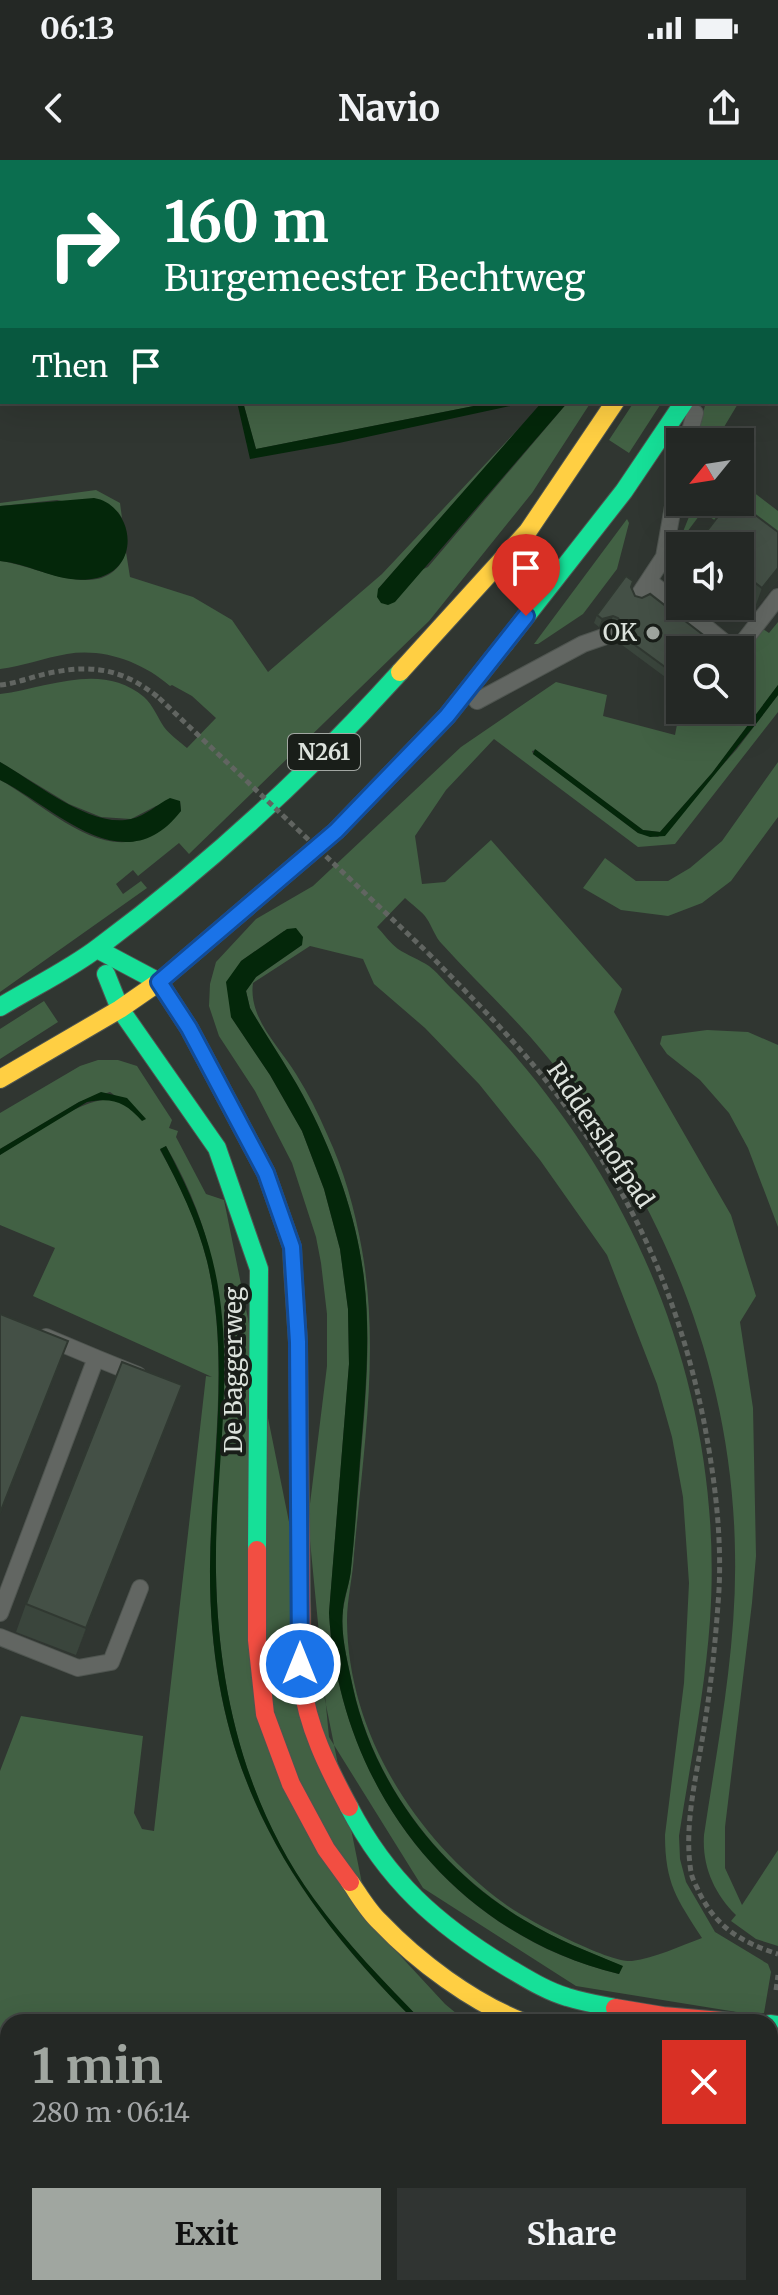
<!DOCTYPE html>
<meta charset="utf-8">
<style>
body{margin:0;font-family:Merriweather,serif;background:#303432;color:#f1f3f6;height:100vh;display:flex;flex-direction:column;font-size:30px;white-space:nowrap}
*{box-sizing:border-box;margin:0}
p{font-size:26px;color:#a3a6a7}
.icon{flex:none;width:44px;height:44px;fill:none;stroke:currentColor;stroke-width:2;stroke-linecap:round;stroke-linejoin:round}
.map{position:relative;flex:1;overflow:hidden}
.details{position:absolute;left:0px;top:1854px;width:778px;height:282px;display:flex;flex-direction:column;background:#242825;border-radius:24px 24px 0 0;box-shadow:0 8px 32px #0002,0 0 0 2px #414442}
.details>*{flex:none}
.guide{position:absolute;left:0px;top:0px;width:778px;height:244px;box-shadow:0 8px 32px #0002,0 0 0 2px #414442;background:#0b6e4f;color:#fff;overflow:hidden}
.needle{width:52px;rotate:240deg}
.controls{position:absolute;left:666px;top:268px;display:grid;gap:16px}
.controls a{display:grid;place-items:center;width:88px;height:88px;border-radius:0px;background:#242825;box-shadow:0 8px 32px #0002,0 0 0 2px #414442;font-size:40px}
.pin{position:absolute;display:grid;place-items:center;width:68px;height:68px;color:#fff;margin:-82px -34px;border-radius:50% 50% 50% 0;rotate:-45deg;box-shadow:0 0 8px #0007}
.pin .icon{rotate:45deg}
.me{position:absolute;width:88px;margin:-44px;rotate:0deg;stroke-linejoin:round;filter:drop-shadow(0 0 6px #0008)}
.turn{display:flex;align-items:center;gap:28px;height:168px;padding:0 32px;font-size:36px}
.turn .icon{width:104px;height:104px;stroke-width:2.5}
.turn b{display:block;font-size:56px;line-height:68px}
.then{display:flex;align-items:center;height:76px;padding:0 32px;background:#0003;gap:16px;font-size:30px}
.round{display:grid;place-items:center;flex:none;width:84px;height:84px;border-radius:0px;background:#303432}
.headline{display:flex;align-items:center;justify-content:space-between;height:136px;padding:0 32px}
h1{font-size:48px;font-weight:700;line-height:60px;color:#a0a6a0}
.action{display:flex;gap:16px;margin-top:auto;padding:16px 32px}
.action a{flex:1;height:92px;border-radius:0px;background:#a0a6a0;color:#111;font-size:32px;font-weight:700;line-height:92px;text-align:center}
.action a+a{background:#303432;color:#f1f3f6}
.status{display:flex;justify-content:space-between;align-items:center;height:56px;padding:0 40px;background:#242825;direction:ltr}
.status svg{height:22px;fill:currentColor}
header{display:flex;justify-content:space-between;align-items:center;height:104px;padding:0 32px;background:#242825;font-size:36px;font-weight:700}
.map>svg:first-child{display:block}
</style>
<div class="status"><b>06:13</b><svg viewBox="0 0 49 12"><path d="M0 12V9h3v3zM5 12V6h3v6zM10 12V3h3v9zM15 12V0h3v12zM26 1h20v11H26zM47 4h2v5h-2z"/></svg></div>
<header><svg class="icon" aria-label="back" viewBox="0 0 24 24"><path d="M15 5l-7 7 7 7"/></svg>Navio<svg class="icon" aria-label="share" viewBox="0 0 24 24"><path d="M12 15V3M7 8l5-5 5 5M5 13v7h14v-7"/></svg></header>
<div class="map">
<svg width="778" height="2135" viewBox="0 0 778 2135">
<rect width="100%" height="100%" fill="#303631"/>
<!-- green -->
<path fill="#426144" fill-rule="evenodd" d="M243,242H494L256,289Z
M568,242H591L532,333L429,461L189,694L179,683L138,716L133,710L116,724L123,734L141,721L147,728L0,832V620C38,640 93,696 140,679C154,673 169,659 181,651L180,641L156,646L131,659L101,657L69,644L0,602V534C47,528 102,501 144,537C153,545 158,558 164,567C170,575 180,582 187,588L216,558L192,536L172,525L170,526C142,502 104,488 67,494C44,498 23,506 0,509V401C37,405 107,447 126,392L130,417L193,437L232,460L268,512L382,414L520,267L378,429L428,407Z
M634,242H662L629,293L609,280Z
M706,242L725,245L727,242H739L715,282H695Z
M740,322L778,351V386L716,361L702,352L678,384L695,342H740Z
M96,330L120,343L122,358L118,352L57,340L0,346V343Z
M627,359L629,363L617,409L583,454L538,484H534Z
M778,462V525L712,613L660,672L643,670L536,590L532,591L533,594L638,673L658,677L737,589L778,535V552L675,684L638,687L494,579L446,630L415,676L422,724L445,722L491,680L622,829L614,852L731,1055L756,1136L740,1162L753,1248L756,1396L752,1443L725,1667V1708L742,1745L778,1690V1786L756,1779L731,1761L736,1755C714,1733 702,1706 704,1675C718,1581 737,1488 735,1393C733,1211 663,1039 549,899C516,858 477,823 442,784C435,777 432,766 427,759C422,751 412,745 405,738L377,767C384,774 390,783 398,789C407,795 420,800 429,806C437,812 444,821 451,828C474,850 496,874 517,898C651,1054 724,1254 710,1460C705,1532 690,1604 679,1676L680,1699L686,1722L715,1772L768,1804L771,1812L764,1853L749,1854L576,1826L423,1728L329,1577L308,1360L327,1206V1154L321,1103L316,1077L292,1003L255,931L219,876L209,846L210,824L216,802L256,759L313,726L461,587L556,522L607,535L603,556L675,575L679,554L692,556L699,550H740V497L763,469L769,473ZM284,771L302,785L256,817L246,831L250,848C269,881 292,913 309,947C336,1000 357,1059 364,1119C371,1177 366,1236 361,1294C358,1332 355,1370 351,1408C350,1422 345,1436 343,1450C340,1475 348,1503 353,1527C374,1624 440,1709 524,1760C555,1779 589,1792 622,1806L619,1814C449,1774 339,1623 329,1453L349,1204L348,1149L340,1089L324,1029L302,971L270,915L231,857L241,801ZM310,786L363,799L374,824L425,868L479,924L540,1000L607,1095L657,1224L672,1277L683,1337L689,1423L684,1523L665,1675C665,1724 677,1739 702,1778C680,1786 655,1798 632,1801C609,1803 525,1759 505,1744C416,1679 348,1574 347,1461C347,1439 353,1416 354,1394C363,1293 380,1191 362,1090C355,1050 344,1010 327,974C318,953 308,933 296,914C279,886 248,858 253,823Z
M778,602V657L731,721L702,743L668,756L621,750L583,728L605,698L636,721H668L690,708L722,681Z
M44,841L58,862L0,899V869Z
M707,870L748,872L778,885V1067L748,988L729,953L700,920L667,894L660,884L662,876Z
M98,900H118L137,906L172,960L169,968L178,971L176,977L206,1034L224,1040L370,1763L445,1844L457,1854L460,1862H423C385,1823 346,1783 314,1739C245,1644 218,1530 216,1413C213,1256 253,1134 166,986L160,990C180,1025 197,1061 207,1101C231,1201 210,1307 210,1409C209,1602 282,1729 416,1862H8V1963L0,1957V1611L21,1556L143,1576L134,1653L142,1669L154,1671L206,1216L212,1217L33,1136L55,1088L0,1065V995C26,979 85,935 113,940C125,941 136,952 146,958L110,932L79,942L0,989V953L80,906Z
M770,1947L778,1956V2135H685L688,2128H770Z
M305,2128H574L571,2135H320Z"/>
<!-- water -->
<path fill="#04270a" d="M237,242H243L256,289L494,242H529L339,283L250,299Z
M542,242H568L395,442L388,445L381,443L377,437L378,429Z
M94,338C132,344 144,407 97,418C62,426 33,404 0,401V346Z
M778,525V535L759,560L665,676L650,677L638,673L533,594L535,589L643,670L660,672L712,613Z
M0,602C34,621 91,669 131,659C146,656 157,644 170,638L180,641L181,651C124,725 55,647 0,620Z
M296,768L303,777L302,785L256,817L246,831L250,848C269,881 292,913 309,947C336,1000 357,1059 364,1119C371,1179 365,1240 360,1300C357,1336 355,1372 351,1409C350,1423 344,1436 343,1450C340,1475 348,1503 353,1528C374,1624 440,1710 524,1760C555,1779 589,1792 623,1806L619,1814C449,1773 339,1624 329,1453L349,1204L348,1149L340,1089L324,1029L302,971L270,915L231,857L226,822L241,801L287,769Z
M101,932L127,938L146,959L142,961C125,942 113,937 87,942L0,995V989L79,942Z
M166,986C183,1019 199,1051 209,1087C240,1193 214,1304 216,1413C218,1530 245,1643 314,1739C346,1783 385,1823 423,1862H416C282,1729 209,1602 210,1408C211,1307 231,1201 207,1101C197,1061 179,1025 160,989Z"/>
<g fill="none" stroke-linecap="round" stroke-linejoin="round">
<defs>
<path id="lane" d="M687,282L695,253
M649,421L680,446
M639,435L664,397L680,307
M680,446L734,490
M737,490L778,437
M477,541L583,484L609,475
M46,1177L96,1198
M0,1453L96,1198L138,1215
M0,1477L78,1508L111,1502L140,1428"/>
<path id="street" d="M0,1979L8,1983
M295,2128L309,2135"/>
<path id="fast" d="M505,483L624,331L684,242
M97,789L159,822L189,868L266,1013L292,1087L293,1109
M106,814L120,849L217,988L259,1109L257,1390
M0,847C33,827 69,810 99,787C209,705 309,613 400,512
M349,1647C387,1720 436,1764 507,1807C526,1818 546,1831 567,1837C583,1842 600,1845 615,1848
M770,1864L778,1865"/>
<path id="slow" d="M400,512L528,371L615,242
M0,919L120,849L159,822L336,671L447,556L505,483
M350,1722C359,1735 368,1751 380,1762C418,1802 472,1842 523,1862
M770,1909L778,1910"/>
<path id="jam" d="M752,2L753,0
M776,70L778,66
M293,1109L298,1182L302,1522C307,1566 328,1608 349,1647
M257,1390V1480L265,1554L291,1624L326,1689L350,1722
M615,1848L663,1856L733,1862"/>
</defs>
<!-- lane casing -->
<use href="#lane" stroke="#4f5550" stroke-width="18"/>
<!-- street casing -->
<use href="#street" stroke="#4f5550" stroke-width="34"/>
<!-- fast casing -->
<use href="#fast" stroke="#4f5550" stroke-width="20"/>
<!-- slow casing -->
<use href="#slow" stroke="#4f5550" stroke-width="20"/>
<!-- jam casing -->
<use href="#jam" stroke="#4f5550" stroke-width="20"/>
<!-- path -->
<path stroke="#616561" stroke-width="5" stroke-dasharray="6 4" stroke-linecap="butt" d="M0,525C19,523 36,515 55,512C96,504 126,511 159,538
M428,793C474,840 522,887 561,940C635,1039 678,1137 703,1257C714,1313 722,1373 719,1430C716,1475 712,1518 705,1562C698,1611 683,1663 691,1712C692,1719 697,1727 700,1734C717,1768 743,1783 778,1794
M776,1830L778,1815
M677,2135L680,2128"/>
<!-- lane -->
<use href="#lane" stroke="#626662" stroke-width="16"/>
<!-- street -->
<use href="#street" stroke="#626662" stroke-width="32"/>
<!-- fast -->
<use href="#fast" stroke="#16e098" stroke-width="18"/>
<!-- slow -->
<use href="#slow" stroke="#ffcf43" stroke-width="18"/>
<!-- jam -->
<use href="#jam" stroke="#f24e42" stroke-width="18"/>
<!-- path-bridge -->
<path stroke="#616561" stroke-width="5" stroke-dasharray="6 4" stroke-linecap="butt" d="M159,538L428,793"/>
</g>
<!-- wall -->
<path fill="#3a453c" d="M778,372V420L754,450L740,439V386H698L700,380Z
M631,427L635,436L680,490V528L618,482L620,472L616,466L610,464L599,467L594,463L597,455Z
M182,1225L76,1495L16,1472L26,1444Z"/>
<!-- shaded-wall -->
<path fill="#303831" d="M778,408V420L754,450L762,428Z
M613,456L610,464L599,467L602,459Z
M68,1181L58,1208L0,1355V1353Z
M182,1225L172,1252L76,1495L86,1468Z"/>
<!-- building -->
<path fill="#445046" stroke="#303831" stroke-width="2" d="M729,342H738L778,372V408L762,428L740,411V386H707L700,380Z
M626,416L633,421L631,427L635,436L642,438L650,434L715,484L711,490H680V518L620,474L622,464L618,458L613,456L602,459L597,455Z
M0,1154L68,1181L0,1353Z
M122,1202L182,1225L86,1468L26,1444Z
M35,2128H192V2130L201,2135H31Z"/>
<g fill="none" stroke-linecap="round" stroke-linejoin="round">
<defs>
<path id="route" d="M300,1504L298,1182L292,1087L266,1013L189,868L159,822L336,671L447,556L526,456"/>
</defs>
<!-- route casing -->
<use href="#route" stroke="#114b97" stroke-width="20"/>
<!-- route -->
<use href="#route" stroke="#1a73e8" stroke-width="14"/>
</g>
<!-- markers -->
<circle fill="#a0a6a0" stroke="#191e19" stroke-width="3" cx="653" cy="473" r="8"/>
<g text-anchor="middle" stroke-width="8" stroke-linejoin="round" paint-order="stroke">
<!-- shield labels -->
<rect fill="#191e19" stroke="#a2a7a2" stroke-width="2" x="288" y="574" width="72" height="36" rx="6"/>
<g font-size="22" font-weight="bold" fill="#dce2dc">
<text x="324" y="600">N261</text>
</g>
<!-- poi labels -->
<g font-size="24" fill="#dce2dc" stroke="#191e19" text-anchor="end">
<text x="637" y="481">OK</text>
</g>
<!-- street labels -->
<g font-size="24" fill="#dce2dc" stroke="#191e19">
<text transform="translate(600 975) rotate(56)" y="8">Riddershofpad</text>
<text transform="translate(234 1210) rotate(-90)" y="8">De Baggerweg</text>
</g>
</g>
</svg>
<div class="controls">
<a><svg class="needle" viewBox="-14 -14 28 28"><path d="M0-13l5 13h-10z" fill="#e53935"/><path d="M0 13l5-13h-10z" fill="#a3a6a7"/></svg></a>
<a><svg class="icon" aria-label="sound" viewBox="0 0 24 24"><path d="M4 9h4l5-4v14l-5-4H4zM17 9q2 3 0 6"/></svg></a>
<a><svg class="icon" aria-label="search" viewBox="0 0 24 24"><circle cx="10" cy="10" r="6"/><path d="M15 15l6 6"/></svg></a>
</div>
<div class="pin" style="left:526px;top:456px;background:#d93025"><svg class="icon" aria-label="arrive" viewBox="0 0 24 24"><path d="M6 21V4h12l-3 4 3 4H6"/></svg></div>
<svg class="me" style="left:300px;top:1504px" viewBox="-20 -20 40 40"><circle r="17" fill="#1a73e8" stroke="#fff" stroke-width="3"/><path d="M0-11L8 9 0 5-8 9z" fill="#fff"/></svg>
<div class="guide">
<div class="turn"><svg class="icon" aria-label="right" viewBox="0 0 24 24"><path d="M7 20v-9h11M14 6l5 5-5 5"/></svg><div><b>160 m</b>Burgemeester Bechtweg</div></div>
<div class="then">Then<svg class="icon" aria-label="arrive" viewBox="0 0 24 24"><path d="M6 21V4h12l-3 4 3 4H6"/></svg></div>
</div>
<section class="details">
<div class="headline"><div><h1>1 min</h1><p>280 m · 06:14</p></div><a class="round" style="background:#d93025;color:#fff"><svg class="icon" aria-label="close" viewBox="0 0 24 24"><path d="M6 6l12 12M18 6L6 18"/></svg></a></div>
<div class="action"><a>Exit</a><a>Share</a></div>
</section>
</div>
